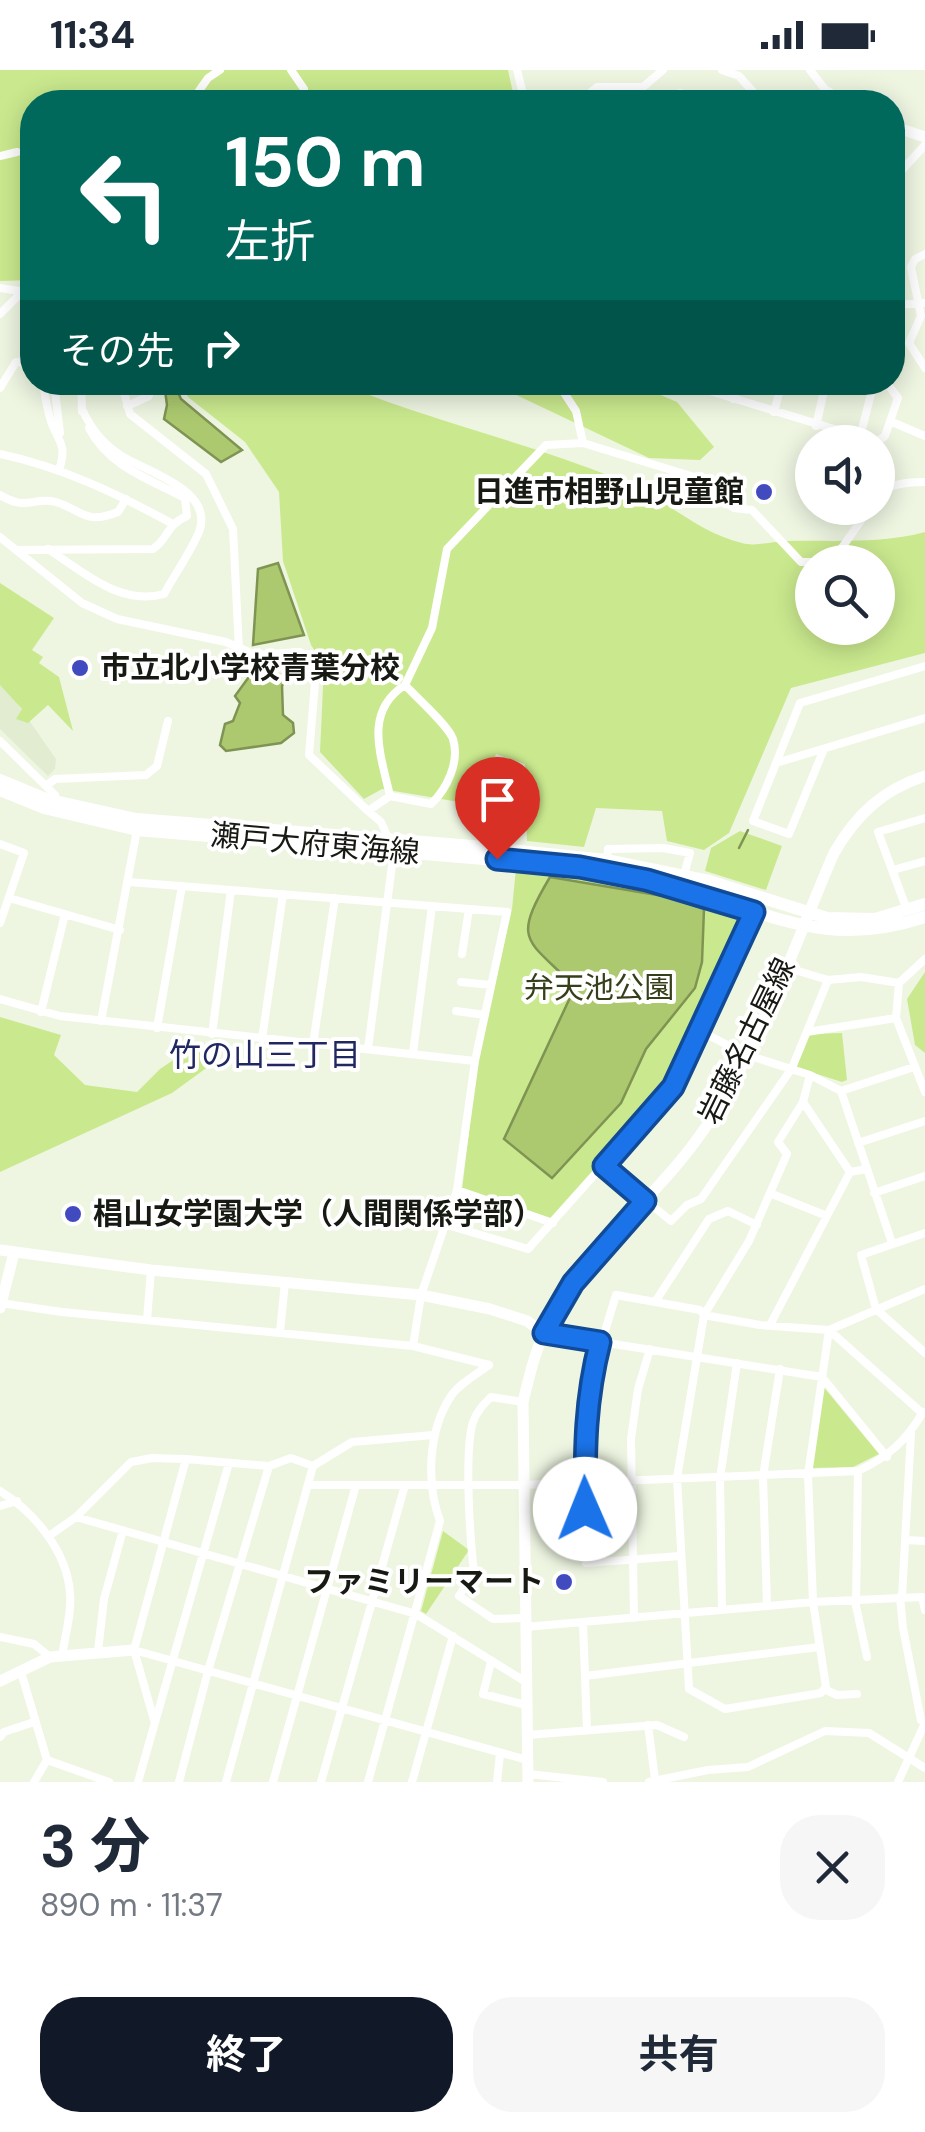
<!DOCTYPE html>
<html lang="ja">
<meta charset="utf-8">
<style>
body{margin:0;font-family:"DM Sans","Noto Sans JP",sans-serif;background:#f6f6f7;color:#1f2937;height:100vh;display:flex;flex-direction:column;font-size:38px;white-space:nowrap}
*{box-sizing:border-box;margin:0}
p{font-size:32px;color:#747a83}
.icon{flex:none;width:55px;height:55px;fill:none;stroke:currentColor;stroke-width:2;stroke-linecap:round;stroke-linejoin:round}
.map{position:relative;height:1712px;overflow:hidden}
.details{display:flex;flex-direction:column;background:#fff;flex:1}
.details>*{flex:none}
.guide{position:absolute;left:20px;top:20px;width:885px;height:305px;border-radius:40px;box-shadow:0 5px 25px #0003;background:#00695c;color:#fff;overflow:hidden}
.controls{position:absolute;left:795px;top:355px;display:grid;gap:20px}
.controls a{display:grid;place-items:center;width:100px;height:100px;border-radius:50%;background:#fff;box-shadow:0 5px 25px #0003;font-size:50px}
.pin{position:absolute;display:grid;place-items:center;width:85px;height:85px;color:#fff;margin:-102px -42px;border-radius:50% 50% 50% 0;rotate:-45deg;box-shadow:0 0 10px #0007}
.pin .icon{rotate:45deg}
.me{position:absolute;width:110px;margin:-55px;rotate:359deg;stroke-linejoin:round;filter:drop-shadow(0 0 8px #0008)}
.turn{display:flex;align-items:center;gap:35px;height:210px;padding:0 40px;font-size:45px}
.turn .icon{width:130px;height:130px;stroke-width:2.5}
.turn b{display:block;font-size:70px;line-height:85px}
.then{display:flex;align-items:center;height:95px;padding:0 40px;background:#0003;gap:20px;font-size:38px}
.round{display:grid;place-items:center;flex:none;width:105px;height:105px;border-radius:40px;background:#f6f6f7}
.overview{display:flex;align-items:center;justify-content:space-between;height:170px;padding:0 40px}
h1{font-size:60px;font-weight:700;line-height:75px}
.primary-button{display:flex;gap:20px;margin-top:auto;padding:20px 40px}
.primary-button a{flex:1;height:115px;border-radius:40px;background:#111827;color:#fff;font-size:40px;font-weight:700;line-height:115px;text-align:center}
.primary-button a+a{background:#f6f6f7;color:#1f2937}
.status{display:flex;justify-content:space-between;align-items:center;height:70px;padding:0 50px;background:#fff;direction:ltr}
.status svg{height:28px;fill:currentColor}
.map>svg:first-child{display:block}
</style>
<div class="status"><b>11:34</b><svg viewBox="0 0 49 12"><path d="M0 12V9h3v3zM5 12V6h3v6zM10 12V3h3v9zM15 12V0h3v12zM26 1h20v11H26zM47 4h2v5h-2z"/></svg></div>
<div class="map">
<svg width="925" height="1712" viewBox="0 0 925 1712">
<rect width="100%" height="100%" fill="#eef6e2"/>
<!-- built -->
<path fill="#e2ecd1" d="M0,609L56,689L55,699L48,706L0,659Z"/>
<!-- green -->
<path fill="#cae98e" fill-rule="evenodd" d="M0,0H508L515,32H32V210L0,211Z
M180,313H347L351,318C439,353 532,374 620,410C664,427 696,462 742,473C756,477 773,471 788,471C833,470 881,474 925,462V583L791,618L729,763L704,780L667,771L662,741L596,738L584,777L527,771L525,694L496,684L477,735L382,719L364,729L320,682L324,595L311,575L283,491L279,422L245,372L188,327ZM812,492H878V558H812Z
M491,313H632L677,332L714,377L700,390L649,388Z
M0,513L54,548L32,580L43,587L39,593L59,607L73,661L48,635L28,653L16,649L22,639L0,615Z
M740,761L782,776L766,820L705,801L711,778Z
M516,798C596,804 670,820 746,845L670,1012L551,1152L462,1120L477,994L512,839Z
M925,902V983L915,975L907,929Z
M0,947L61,965L54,985L85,1015L137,1022L160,999L191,978L216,991L172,1023L0,1102Z
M842,963L847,1010L842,1012L795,997L809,964Z
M822,1315L879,1384L853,1397L811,1398Z
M443,1461L469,1480L426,1544L421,1541Z"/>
<!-- water -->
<path fill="#acc96f" stroke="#7f9453" stroke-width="2.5" d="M164,313H174L181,329L242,380L221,392L164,349L167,335Z
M278,493L304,565L253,575L258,499Z
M251,604L266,610L274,605H288L282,616L283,645L293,653L294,663L281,673L226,681L220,675L225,654L233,651L240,633L235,626Z
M550,807L669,827L704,839L702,892L695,918L646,979L621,1033L552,1108L504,1069L575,917C527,868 511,873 550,807Z"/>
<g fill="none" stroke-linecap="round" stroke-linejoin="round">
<!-- stream -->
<path stroke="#7f9453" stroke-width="2.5" d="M739,778L748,760"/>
<!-- street -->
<path stroke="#fff" stroke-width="8" d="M291,0L304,19L303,32
M517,0L525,32
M722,0L739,6L762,32
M810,0L827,22L815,32
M191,32L208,8L220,0
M571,32L580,31L597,17H643L663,0
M674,32L680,23L705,32
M0,86L17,82
M892,111L925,75
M925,184L915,189L911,197L921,246L909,273L925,298
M0,218L32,223
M892,222L896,235L925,233
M0,244L21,223
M892,250L896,235
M43,312C45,326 47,341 52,354C60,374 67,376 59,400
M54,312L60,363
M81,312L82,341
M121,312L130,344L206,404L233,459L239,580
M557,312L576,341L583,373
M680,312L860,367L874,312
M0,318L16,292L32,293
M733,329L738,312
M127,336L149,326L148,312
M774,342L782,312
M892,352L925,366
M816,356L826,312
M860,367L878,371L885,366L898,328L886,312
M0,384C61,397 116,423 171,453
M0,425C28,442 33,426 56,432C84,441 84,455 118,442L126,429
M878,426C887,413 910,412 925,412
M0,467L82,533L117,549L226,572L256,585L300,582L310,589L316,601L309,685L368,741
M48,479C83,502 120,536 164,524C175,504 190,483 199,462C215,420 147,402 122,386C104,375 90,357 82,339
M18,480L153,479C169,468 166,455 187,446L185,428C149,409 108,396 89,358
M825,492L836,486L870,438
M0,671L55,725L57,732
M824,679L789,764L753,751L800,633L925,596
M776,693L925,648
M46,716L55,709L146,705L157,696L168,651
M390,726C381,685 363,642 405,615
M388,768L381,752L368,741L390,726L431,734C447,719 460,692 453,669C448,655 416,627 405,615L432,558L447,479L546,375L583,373L691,406L734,438L752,440L801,492H814
M0,774L24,783L0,853
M607,790L608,779L663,778L690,783L684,805
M893,800L925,791
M129,812L507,842L475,991L457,1120L421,1225L413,1276
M9,828L120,860
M907,840L878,762L925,748
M462,884L469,839
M925,889L899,913L896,948L925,1022
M785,897L828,910L861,907L899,913
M461,912L491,915
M0,929L60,946L475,991
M456,941L485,945
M41,942L65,844
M101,951L137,760
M157,958L182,816
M700,961L747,985L810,1005L841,1021L914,997
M807,962L896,948
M212,964L231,820
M262,969L283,824
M313,974L335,828
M368,979L394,780
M413,983L432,836
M810,1005L803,1032L778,1072L787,1084L749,1171L704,1245L677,1408L689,1619L725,1639L821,1623L826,1617L813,1532L808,1405L829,1260L925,1219
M841,1021L892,1173
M803,1032L850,1102L867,1099
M858,1073L925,1051
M604,1096L671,1151L687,1135L701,1129L792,998L828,910
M457,1120L553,1153
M874,1123L925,1106
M772,1124L827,1146
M444,1154L528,1179L673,1017L754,842
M925,1163L861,1185L876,1239L925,1283
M655,1232L709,1149L728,1141L757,1155
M0,1233L62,1242L413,1276L489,1295
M147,1250L151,1200
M770,1255L850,1102
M280,1262L285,1212
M544,1263L822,1307L887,1387
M523,1332L491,1327C483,1335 477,1341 473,1352C464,1381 470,1469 474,1502L459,1526L493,1549L525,1548
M313,1396L352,1372L433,1365
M858,1401L856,1536L867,1587
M308,1415H522L858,1401C888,1387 906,1371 923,1342
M0,1421C34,1442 67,1481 70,1523C72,1543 65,1566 62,1586
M0,1436L17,1431
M76,1447L416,1544L526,1612
M49,1466L76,1447L131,1392L152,1388L186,1389L269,1396L291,1388L313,1396L226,1712
M906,1470L925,1471
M680,1486L586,1493L584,1353L590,1310L616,1225L700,1240L704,1245L760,1255L829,1260L922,1343
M900,1527L903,1558L921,1650
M902,1527L911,1363
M767,1536L763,1406L780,1299
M722,1539L720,1408L737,1293
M634,1548L631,1369L638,1319L650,1279
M583,1553L587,1660
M525,1557L813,1532L922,1527L925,1540
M0,1567L34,1574L50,1587
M134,1580L527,1690
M98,1581L104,1529L123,1460
M491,1592L483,1624L526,1635
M21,1602L47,1690L34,1712
M585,1606L819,1577
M824,1619L837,1625L857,1624
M154,1650L134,1580L186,1389
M648,1655L655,1709
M527,1665L657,1655L684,1667
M0,1667L4,1662L34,1652
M47,1690L109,1712
M528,1704L603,1712
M138,1712L229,1393
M179,1712L208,1601L269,1396
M273,1712L356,1415
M321,1712L405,1415
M368,1712L440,1451C426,1413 428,1361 451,1326C459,1314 477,1304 489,1295
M412,1712L453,1566
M497,1712L500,1684
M649,1712L708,1700L748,1697L825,1661L869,1663L925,1698
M898,1712L925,1653"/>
<!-- secondary -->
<path stroke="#fff" stroke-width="11" d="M827,22L842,32
M892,56L925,67
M0,1180L151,1200L421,1225L490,1239L527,1251L544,1263
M0,1238L14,1183
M0,1611L50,1587L134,1580
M528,1712L523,1332C530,1303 537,1273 552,1246C591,1175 660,1125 705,1058C762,975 794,875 834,783C856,745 882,720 925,706"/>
<!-- primary -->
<path stroke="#fff" stroke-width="12" d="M0,710L46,729L136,749L473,776L606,790L709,811L827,848L875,849L925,834
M0,720L44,738L137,760L580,797C618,804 656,811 693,822C781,848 832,878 925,847"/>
</g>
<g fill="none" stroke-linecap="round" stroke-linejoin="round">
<defs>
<path id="route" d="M497,789L580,797L647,810L754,842L673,1017L604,1096L645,1131L573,1213L544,1263L600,1272C585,1330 585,1379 585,1439"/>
</defs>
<!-- route casing -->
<use href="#route" stroke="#114b97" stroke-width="25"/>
<!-- route -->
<use href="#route" stroke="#1a73e8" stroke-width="18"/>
</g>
<!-- markers -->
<g fill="#414abf" stroke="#fff" stroke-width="4">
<circle cx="764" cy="422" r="10"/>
<circle cx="80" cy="598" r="10"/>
<circle cx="73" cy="1144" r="10"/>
<circle cx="564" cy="1512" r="10"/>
</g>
<g text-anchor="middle" stroke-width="8" stroke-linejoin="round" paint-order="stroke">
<!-- poi labels -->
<g font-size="30" font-weight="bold" fill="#171a13" stroke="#fff" text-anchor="end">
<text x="744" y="432">日進市相野山児童館</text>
<text x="100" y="608" text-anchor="start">市立北小学校青葉分校</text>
<text x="93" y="1154" text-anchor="start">椙山女学園大学（人間関係学部）</text>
<text x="544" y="1522">ファミリーマート</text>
</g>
<!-- street labels -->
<g font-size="30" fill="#171a13" stroke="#fff">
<text transform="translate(315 774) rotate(5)" y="10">瀬戸大府東海線</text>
<text transform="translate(747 971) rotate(-64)" y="10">岩藤名古屋線</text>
</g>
<!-- park labels -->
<g font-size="30" fill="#35401b" stroke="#fff">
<text x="599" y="928">弁天池公園</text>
</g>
<!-- neighbourhood labels -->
<g font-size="32" fill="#212861" stroke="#fff">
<text x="265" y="996">竹の山三丁目</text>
</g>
</g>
</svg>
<div class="controls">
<a><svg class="icon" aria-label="sound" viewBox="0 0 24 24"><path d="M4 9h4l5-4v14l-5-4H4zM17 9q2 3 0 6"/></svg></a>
<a><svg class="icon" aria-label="search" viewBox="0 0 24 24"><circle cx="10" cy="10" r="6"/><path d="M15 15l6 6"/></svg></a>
</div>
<div class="pin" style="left:497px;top:789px;background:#d93025"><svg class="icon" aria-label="arrive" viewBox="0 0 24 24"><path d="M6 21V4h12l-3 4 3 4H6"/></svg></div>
<svg class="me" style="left:585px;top:1439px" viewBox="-20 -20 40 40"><circle r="19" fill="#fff"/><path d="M0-13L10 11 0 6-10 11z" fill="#1a73e8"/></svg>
<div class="guide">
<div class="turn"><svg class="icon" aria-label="left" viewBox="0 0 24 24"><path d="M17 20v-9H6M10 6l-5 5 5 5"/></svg><div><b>150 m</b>左折</div></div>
<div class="then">その先<svg class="icon" aria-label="right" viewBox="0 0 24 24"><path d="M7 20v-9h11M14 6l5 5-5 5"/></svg></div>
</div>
</div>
<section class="details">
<div class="overview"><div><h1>3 分</h1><p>890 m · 11:37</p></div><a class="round"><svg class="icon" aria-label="close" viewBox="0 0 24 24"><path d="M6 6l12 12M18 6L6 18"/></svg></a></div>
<div class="primary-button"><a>終了</a><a>共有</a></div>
</section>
